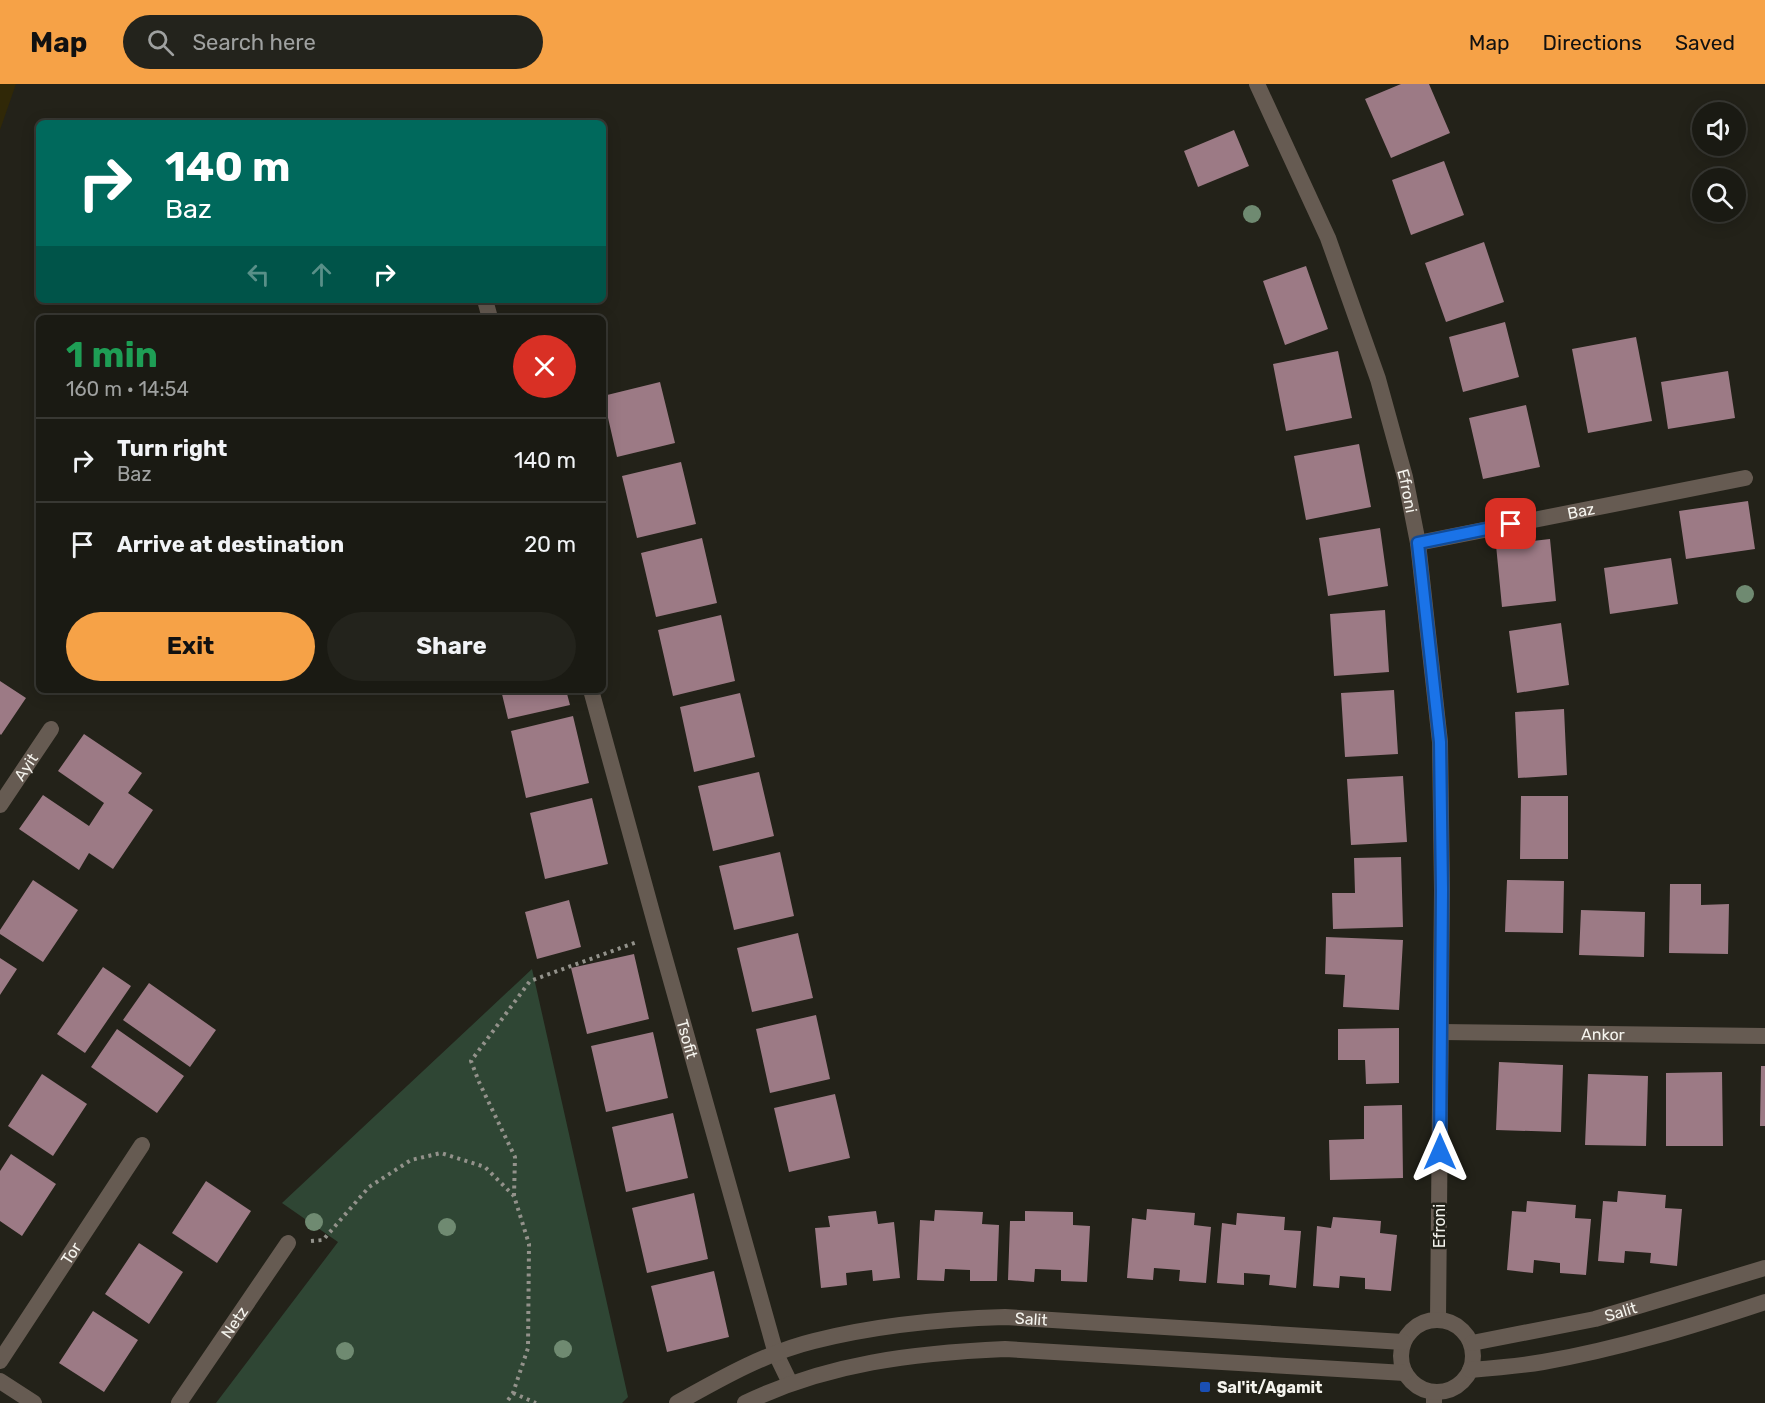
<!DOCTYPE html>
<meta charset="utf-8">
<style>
body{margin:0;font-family:Rubik,sans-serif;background:#23231c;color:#f1f3f6;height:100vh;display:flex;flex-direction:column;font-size:22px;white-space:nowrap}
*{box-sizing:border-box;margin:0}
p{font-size:20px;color:#9fa1a0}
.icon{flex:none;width:33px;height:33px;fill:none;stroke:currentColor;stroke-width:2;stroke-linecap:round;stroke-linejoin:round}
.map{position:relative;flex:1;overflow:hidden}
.drawer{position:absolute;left:36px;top:231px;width:570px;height:378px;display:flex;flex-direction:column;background:#1a1a13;border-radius:9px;box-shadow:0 3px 15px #0003,0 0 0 2px #383833}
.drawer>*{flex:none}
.top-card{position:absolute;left:36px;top:36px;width:570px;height:183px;border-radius:9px;box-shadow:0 3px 15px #0003,0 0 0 2px #383833;background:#00695c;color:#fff;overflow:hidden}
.tools{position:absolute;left:1692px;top:18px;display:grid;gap:12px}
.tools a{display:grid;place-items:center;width:54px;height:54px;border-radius:50%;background:#1a1a13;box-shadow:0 3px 15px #0003,0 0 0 2px #383833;font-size:30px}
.pin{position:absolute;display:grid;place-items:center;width:51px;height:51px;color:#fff;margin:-26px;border-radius:12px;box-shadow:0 3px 9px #0006}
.me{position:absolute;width:66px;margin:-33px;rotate:0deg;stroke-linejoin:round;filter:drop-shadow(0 0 4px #0008)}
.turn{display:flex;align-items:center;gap:21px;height:126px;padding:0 30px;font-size:27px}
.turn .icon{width:78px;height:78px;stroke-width:2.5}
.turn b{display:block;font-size:42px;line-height:51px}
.lanes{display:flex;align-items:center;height:57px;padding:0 30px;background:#0003;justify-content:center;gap:30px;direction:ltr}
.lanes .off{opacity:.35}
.round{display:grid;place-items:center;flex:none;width:63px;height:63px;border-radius:32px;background:#23231c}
.headline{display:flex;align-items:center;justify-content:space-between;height:102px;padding:0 30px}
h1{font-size:36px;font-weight:700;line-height:45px;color:#1e9e55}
.button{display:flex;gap:12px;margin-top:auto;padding:12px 30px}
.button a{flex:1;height:69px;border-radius:36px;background:#f6a247;color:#111;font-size:24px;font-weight:700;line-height:69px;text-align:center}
.button a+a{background:#23231c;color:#f1f3f6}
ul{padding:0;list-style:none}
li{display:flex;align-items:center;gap:18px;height:84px;padding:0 30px;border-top:2px solid #383833}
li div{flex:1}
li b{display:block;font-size:22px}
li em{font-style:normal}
header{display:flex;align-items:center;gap:36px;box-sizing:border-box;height:84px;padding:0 30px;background:#f6a247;color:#111}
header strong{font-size:28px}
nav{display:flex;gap:33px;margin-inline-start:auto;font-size:21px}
.search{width:420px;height:54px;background:#23231c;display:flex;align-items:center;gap:15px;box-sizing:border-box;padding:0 21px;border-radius:33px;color:#9fa1a0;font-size:22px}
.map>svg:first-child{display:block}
</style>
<header>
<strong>Map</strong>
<div class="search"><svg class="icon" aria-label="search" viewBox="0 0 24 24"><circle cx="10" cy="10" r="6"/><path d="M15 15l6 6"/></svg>Search here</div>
<nav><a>Map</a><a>Directions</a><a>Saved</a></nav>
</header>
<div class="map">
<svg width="1765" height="1319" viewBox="0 0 1765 1319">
<rect width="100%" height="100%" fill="#232219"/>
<!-- green -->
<path fill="#2f4634" d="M532,885L628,1313L622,1319H216L338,1158L282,1119Z"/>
<!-- sand -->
<path fill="#302807" d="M0,0H16L0,46Z"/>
<!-- building -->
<path fill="#9c7a85" d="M1401,0H1429L1450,49L1391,74L1365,15Z
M1234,46L1249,82L1198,103L1184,67Z
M1444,77L1464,131L1411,151L1392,96Z
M1484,158L1504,218L1446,238L1425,179Z
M1306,182L1328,245L1285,261L1263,197Z
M1505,238L1519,293L1463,308L1449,253Z
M1636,253L1652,337L1588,349L1572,265Z
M1338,267L1352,334L1286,347L1273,280Z
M1728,287L1735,334L1668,345L1661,298Z
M660,298L675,359L617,373L603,312Z
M1526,321L1540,383L1483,395L1469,334Z
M1359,360L1371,423L1306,436L1294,372Z
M681,378L696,440L637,454L622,392Z
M1748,417L1755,465L1686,475L1679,427Z
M1380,444L1388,502L1328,512L1319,454Z
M702,454L717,519L656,533L641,469Z
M1550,455L1556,517L1502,523L1496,461Z
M1671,474L1678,520L1610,530L1604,484Z
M1385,526L1389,588L1334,592L1330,530Z
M721,531L735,597L673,612L658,546Z
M1561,539L1569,601L1517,609L1509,547Z
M0,597L26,614L1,651L0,650Z
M501,606H566L570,621L508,635Z
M1394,606L1398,670L1345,673L1341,609Z
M740,609L755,673L694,688L680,623Z
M1564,625L1567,691L1518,694L1515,628Z
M573,632L589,699L526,714L511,647Z
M84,650L142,689L128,709L153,726L113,785L89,769L79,786L19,745L43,711L89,742L104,719L58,687Z
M759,688L774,752L713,767L698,702Z
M1403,692L1407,758L1351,761L1347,695Z
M1521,712H1568V775H1520Z
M592,714L608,780L545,795L530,729Z
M780,768L794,832L734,846L719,782Z
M1401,773L1403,843L1333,845L1332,809H1355L1354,774Z
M33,796L78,826L43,878L0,850V846Z
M1507,796L1564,797L1563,849L1505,848Z
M1670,800H1701V821L1729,820L1728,870L1669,869Z
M569,816L581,863L537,875L525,828Z
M1581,826L1645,828L1644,873L1579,871Z
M798,849L813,914L752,928L737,864Z
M1326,853L1403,856L1399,926L1343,923L1345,891L1325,890Z
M634,870L649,935L587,950L571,884Z
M0,874L17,885L0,911Z
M103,883L131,902L85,969L57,950Z
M149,899L216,946L190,983L123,936Z
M816,931L830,995L770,1009L756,945Z
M1399,944V999L1366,1000L1365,976H1338V945Z
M117,945L184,992L157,1029L91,983Z
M653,948L668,1014L606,1028L591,962Z
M1499,978L1563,981L1561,1048L1496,1046Z
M1761,982H1765V1042H1760Z
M1722,988L1723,1062H1666V989Z
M42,990L87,1020L53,1072L8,1042Z
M1588,990L1648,992L1646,1062L1585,1061Z
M835,1010L850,1074L789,1088L774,1024Z
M1402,1021L1403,1094L1330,1096L1329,1056L1364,1055V1022Z
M673,1029L688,1094L626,1108L612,1043Z
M11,1070L56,1100L22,1152L0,1137V1087Z
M206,1097L251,1127L217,1179L172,1149Z
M1618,1107L1666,1111L1665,1124L1682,1125L1677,1182L1650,1179L1651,1169L1625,1167L1624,1179L1598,1177L1603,1117L1617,1118Z
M694,1109L708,1175L647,1189L632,1124Z
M1527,1117L1576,1121L1575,1134L1591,1135L1586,1191L1560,1189V1179L1534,1176L1533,1189L1507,1186L1512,1127L1526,1128Z
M1147,1125L1195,1129L1194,1141L1211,1143L1206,1199L1179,1197L1180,1186L1154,1184L1153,1196L1127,1194L1132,1134L1146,1136Z
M935,1126L983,1128L982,1140L999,1141L997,1197H970V1186L945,1185L944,1197L917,1196L920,1136L934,1137Z
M876,1127L878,1140L894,1138L900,1194L873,1197L872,1186L846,1189L847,1201L821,1204L815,1144L830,1143L828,1132Z
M1025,1127L1073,1128V1141L1090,1142L1087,1198L1061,1197V1186L1035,1185L1034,1198L1008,1196L1010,1137H1025Z
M1237,1129L1285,1133L1284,1146L1301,1147L1296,1204L1269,1201L1270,1191L1244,1189V1201L1217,1199L1222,1139L1236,1141Z
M1333,1133L1381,1137L1380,1149L1397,1151L1391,1207L1365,1205V1194L1340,1192L1339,1204L1313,1202L1317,1142L1331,1144Z
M139,1159L183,1188L149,1240L105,1210Z
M714,1187L729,1253L667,1268L651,1202Z
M93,1227L138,1256L104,1308L59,1279Z"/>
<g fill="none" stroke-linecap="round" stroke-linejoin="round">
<!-- path -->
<path stroke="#93928b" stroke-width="4" stroke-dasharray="3 4.5" stroke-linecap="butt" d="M514,1112L515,1073L479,998L471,977L530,897L637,858
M311,1157L323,1156L369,1103L411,1076L441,1069L485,1083L514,1112L529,1160L528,1264L513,1309L506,1319
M513,1309L536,1319"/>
<!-- minor -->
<g stroke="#665b52" stroke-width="16">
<path id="s1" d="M1257,0L1328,154L1378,295L1405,393L1418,459L1440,658L1442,806L1438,1235"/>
<path d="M485,216L490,234"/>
<path id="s2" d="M1418,459L1745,394"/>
<path id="s3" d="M591,606L658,850L776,1270L790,1299"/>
<path id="s4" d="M0,721L51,645"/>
<path id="s5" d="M1441,948L1765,952"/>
<path id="s6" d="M0,1277L142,1061"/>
<path d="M0,1297L34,1319"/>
<path d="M1434,1308V1319"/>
<path id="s7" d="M179,1319L288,1159"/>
</g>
<!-- tertiary -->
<g stroke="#665b52" stroke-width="16">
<circle cx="1437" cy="1272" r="36"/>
<path id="s8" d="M1472,1259L1595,1235L1765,1184"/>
<path d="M1470,1286C1495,1284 1520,1282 1543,1278C1618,1265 1693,1242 1765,1218"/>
<path id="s9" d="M677,1319C720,1295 765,1269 814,1257C877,1241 940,1235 1005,1233L1403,1258"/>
<path d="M745,1319C828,1279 914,1269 1005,1265L1405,1289"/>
</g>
</g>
<!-- trees -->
<g fill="#6f8a71">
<circle cx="1252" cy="130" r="9"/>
<circle cx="1745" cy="510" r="9"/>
<circle cx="314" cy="1138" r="9"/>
<circle cx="447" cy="1143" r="9"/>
<circle cx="563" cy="1265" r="9"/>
<circle cx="345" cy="1267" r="9"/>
</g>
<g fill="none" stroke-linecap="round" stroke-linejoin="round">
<defs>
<path id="route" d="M1440,1068L1442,806L1440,658L1418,459L1511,440"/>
</defs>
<!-- route casing -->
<use href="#route" stroke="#114b97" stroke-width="15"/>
<!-- route -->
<use href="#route" stroke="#1a73e8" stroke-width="10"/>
</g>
<!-- markers -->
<rect fill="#1a4fb4" stroke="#232219" stroke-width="2" x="1199" y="1297" width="12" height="12" rx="3"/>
<g text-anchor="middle" stroke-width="5" stroke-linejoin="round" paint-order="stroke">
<!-- street labels -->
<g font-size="16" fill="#f5f4ee" stroke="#232219">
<text dy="6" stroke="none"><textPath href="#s1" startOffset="435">Efroni</textPath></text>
<text dy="6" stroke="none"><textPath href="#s2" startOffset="166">Baz</textPath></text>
<text dy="6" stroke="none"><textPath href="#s4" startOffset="46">Ayit</textPath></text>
<text dy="6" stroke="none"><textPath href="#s5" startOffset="162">Ankor</textPath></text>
<text dy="6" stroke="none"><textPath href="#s3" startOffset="362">Tsofit</textPath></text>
<text transform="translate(1439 1142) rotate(-90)" y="6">Efroni</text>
<text dy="6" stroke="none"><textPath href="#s6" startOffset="129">Tor</textPath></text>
<text dy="6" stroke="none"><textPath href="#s8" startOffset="152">Salit</textPath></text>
<text dy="6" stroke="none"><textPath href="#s9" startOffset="370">Salit</textPath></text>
<text dy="6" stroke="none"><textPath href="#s7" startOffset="98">Netz</textPath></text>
</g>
<!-- poi labels -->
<g font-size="16" font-weight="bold" fill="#f5f4ee" stroke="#232219" text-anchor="start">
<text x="1217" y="1309">Sal'it/Agamit</text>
</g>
</g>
</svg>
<div class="tools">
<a><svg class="icon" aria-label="sound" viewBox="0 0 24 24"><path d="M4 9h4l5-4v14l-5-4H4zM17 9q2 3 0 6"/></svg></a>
<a><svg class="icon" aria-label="search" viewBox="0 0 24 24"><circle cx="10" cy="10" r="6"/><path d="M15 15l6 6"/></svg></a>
</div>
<div class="pin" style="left:1511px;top:440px;background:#d93025"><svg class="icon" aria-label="arrive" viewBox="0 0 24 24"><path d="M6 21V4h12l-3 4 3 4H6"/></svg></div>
<svg class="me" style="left:1440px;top:1068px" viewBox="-20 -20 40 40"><path d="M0-17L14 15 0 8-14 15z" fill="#1a73e8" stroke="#fff" stroke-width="4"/></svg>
<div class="top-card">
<div class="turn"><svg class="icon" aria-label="right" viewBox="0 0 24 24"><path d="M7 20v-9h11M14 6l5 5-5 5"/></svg><div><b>140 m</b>Baz</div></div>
<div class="lanes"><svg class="icon off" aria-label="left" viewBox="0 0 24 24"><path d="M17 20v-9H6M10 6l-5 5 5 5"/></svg><svg class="icon off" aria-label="ahead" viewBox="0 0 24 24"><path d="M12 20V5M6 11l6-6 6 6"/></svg><svg class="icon" aria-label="right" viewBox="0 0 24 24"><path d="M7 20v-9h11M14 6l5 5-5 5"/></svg></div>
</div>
<section class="drawer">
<div class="headline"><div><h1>1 min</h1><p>160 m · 14:54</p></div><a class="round" style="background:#d93025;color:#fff"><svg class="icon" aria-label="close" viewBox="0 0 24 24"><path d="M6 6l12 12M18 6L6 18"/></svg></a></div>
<ul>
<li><svg class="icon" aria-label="right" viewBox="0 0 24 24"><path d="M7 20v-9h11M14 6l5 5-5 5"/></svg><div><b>Turn right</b><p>Baz</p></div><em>140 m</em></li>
<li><svg class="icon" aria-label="arrive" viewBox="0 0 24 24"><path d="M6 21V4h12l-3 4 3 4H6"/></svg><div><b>Arrive at destination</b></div><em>20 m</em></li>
</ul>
<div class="button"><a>Exit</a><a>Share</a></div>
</section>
</div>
